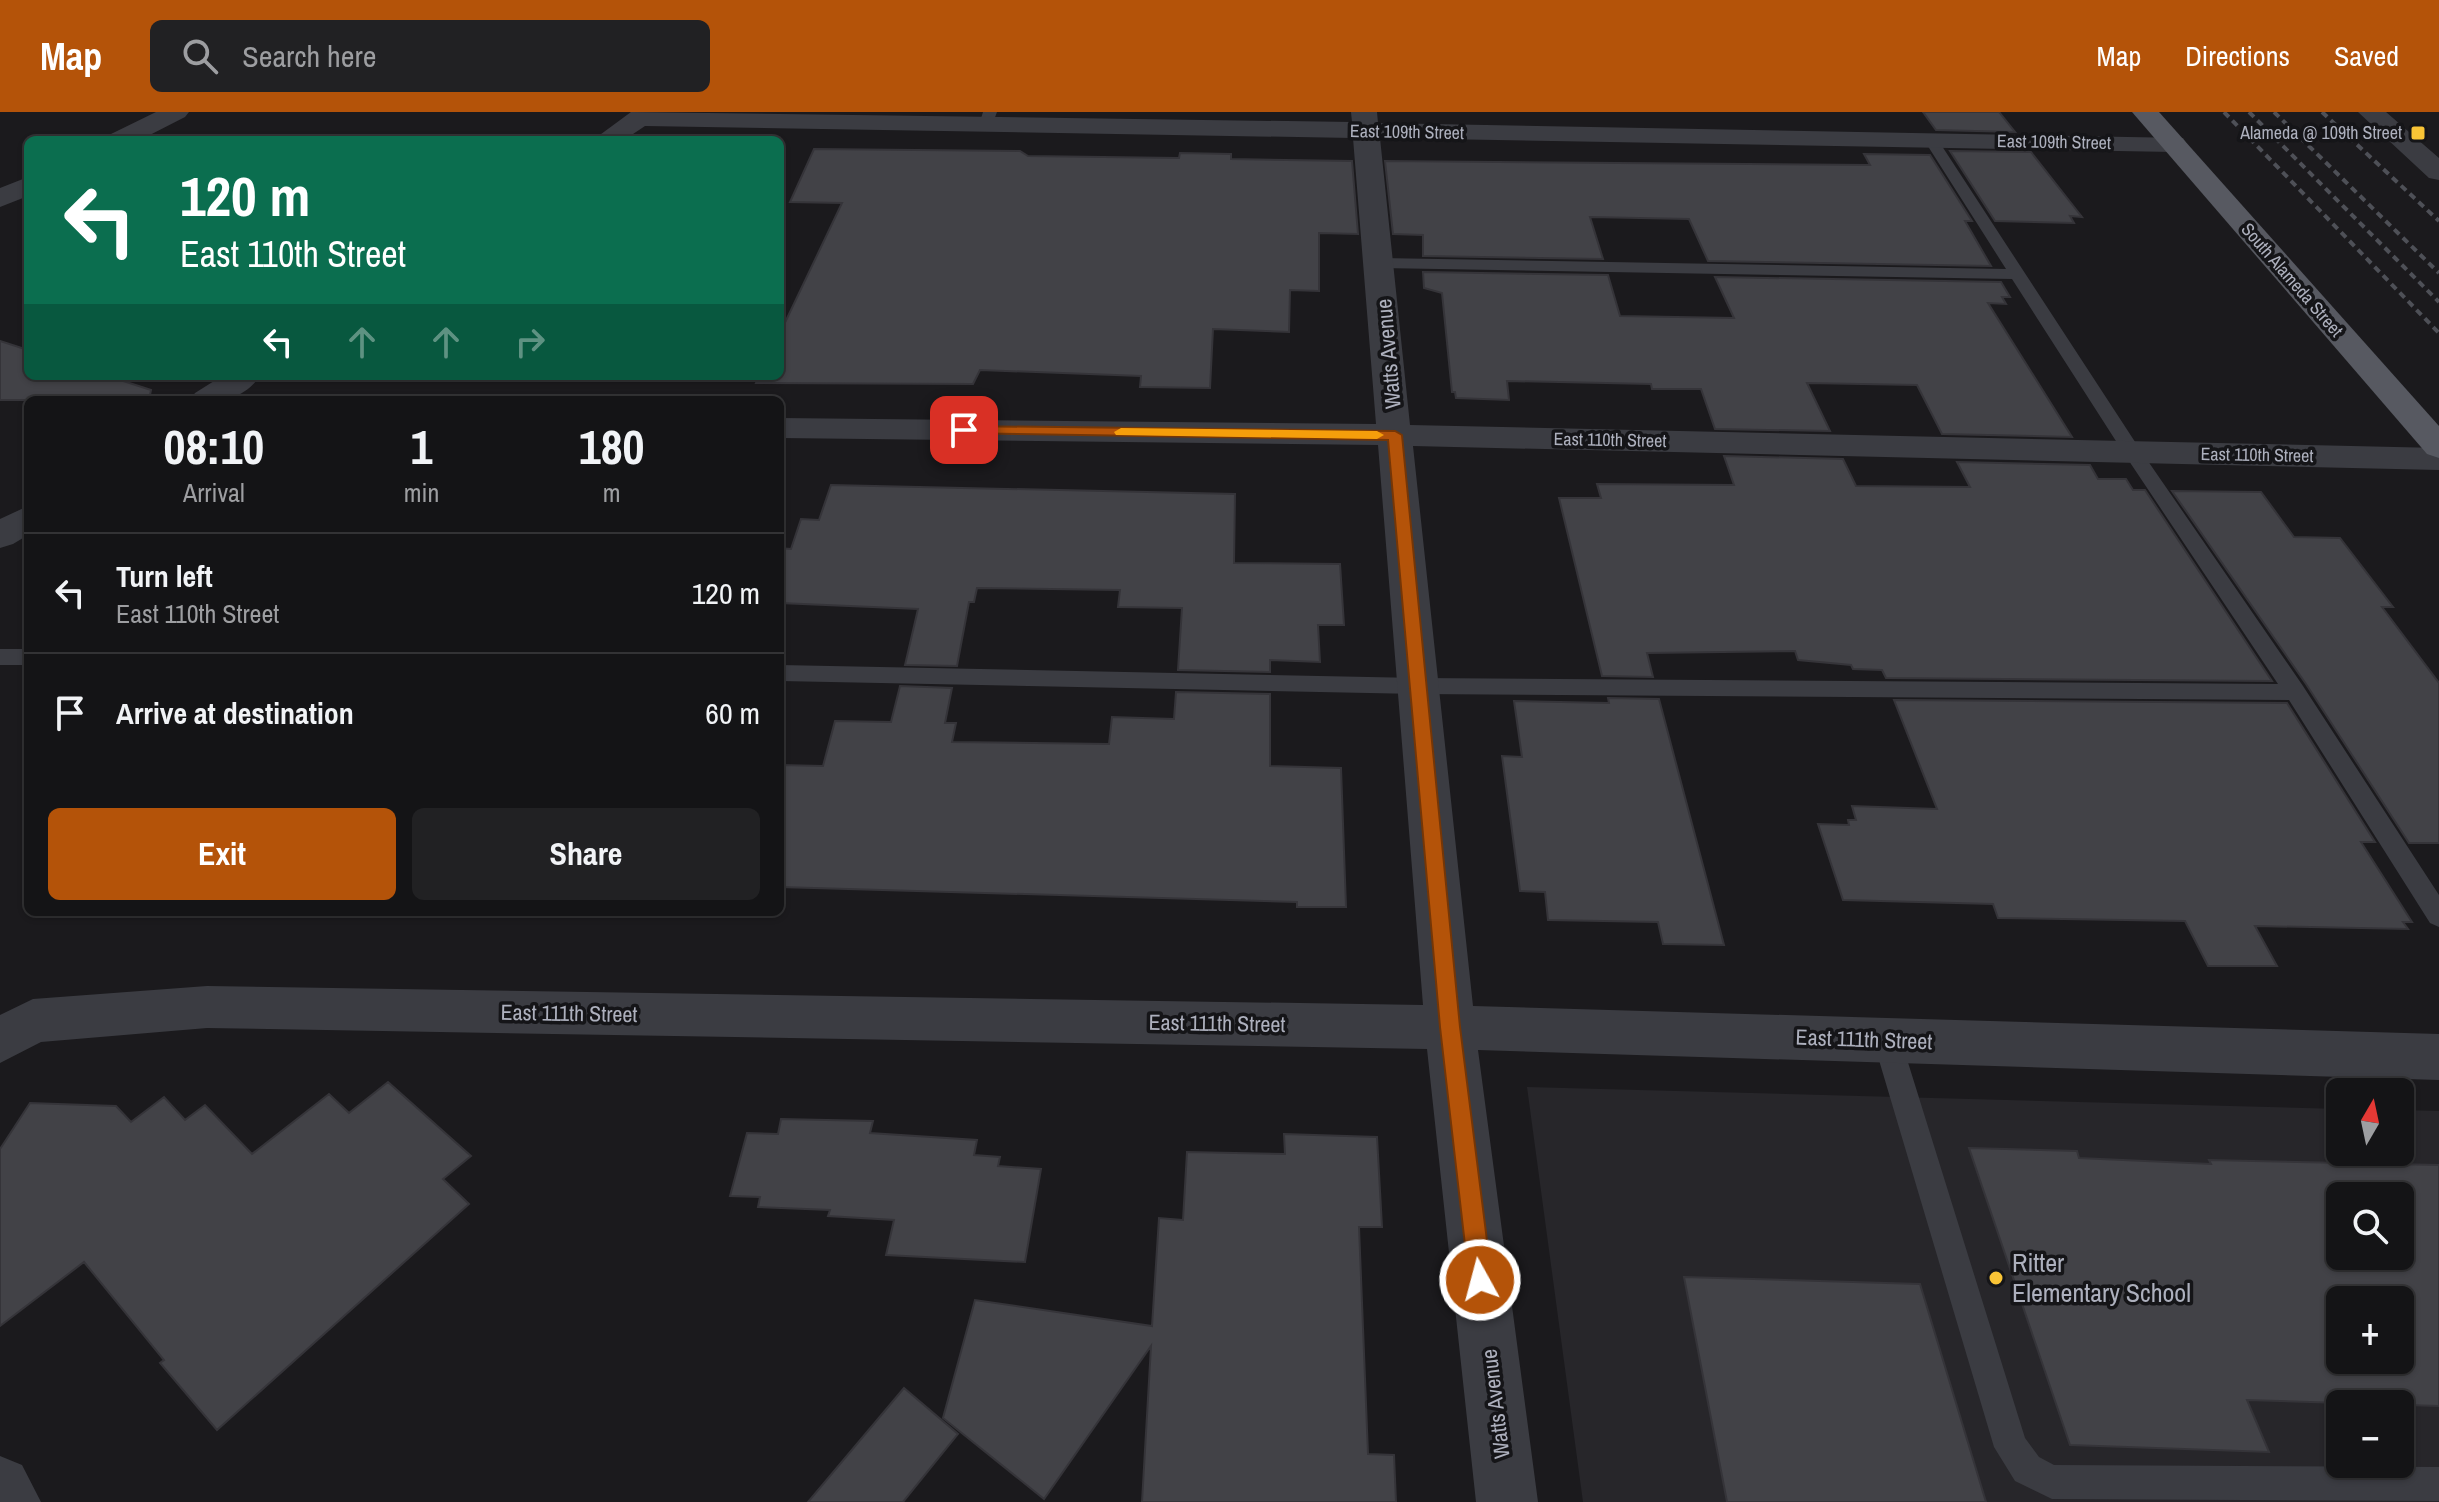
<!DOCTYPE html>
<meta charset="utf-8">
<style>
body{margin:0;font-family:"Archivo Narrow",sans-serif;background:#212123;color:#f1f3f6;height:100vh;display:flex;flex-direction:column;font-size:30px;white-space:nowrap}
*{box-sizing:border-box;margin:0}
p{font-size:26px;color:#9d9ea1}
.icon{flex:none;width:44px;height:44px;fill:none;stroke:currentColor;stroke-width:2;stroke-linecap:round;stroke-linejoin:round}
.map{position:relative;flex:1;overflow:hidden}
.drawer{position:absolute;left:24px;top:284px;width:760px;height:520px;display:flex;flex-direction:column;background:#141416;border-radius:12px;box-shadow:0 2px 6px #0004,0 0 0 2px #333335}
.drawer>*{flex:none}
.guide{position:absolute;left:24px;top:24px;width:760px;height:244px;border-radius:12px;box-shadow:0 2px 6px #0004,0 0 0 2px #333335;background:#0b6e4f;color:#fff;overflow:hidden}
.needle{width:52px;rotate:9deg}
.fabs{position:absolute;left:2326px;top:966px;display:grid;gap:16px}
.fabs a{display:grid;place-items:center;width:88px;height:88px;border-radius:12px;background:#141416;box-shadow:0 2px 6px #0004,0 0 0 2px #333335;font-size:40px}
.pin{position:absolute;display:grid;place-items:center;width:68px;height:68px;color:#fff;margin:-34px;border-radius:16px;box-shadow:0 4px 12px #0006}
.me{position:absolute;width:88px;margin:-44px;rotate:353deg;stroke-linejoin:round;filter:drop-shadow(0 0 6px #0008)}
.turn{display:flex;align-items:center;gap:28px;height:168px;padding:0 24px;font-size:36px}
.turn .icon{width:104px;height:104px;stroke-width:2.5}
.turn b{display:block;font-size:56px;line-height:68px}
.lanes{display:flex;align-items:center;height:76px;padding:0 24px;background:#0003;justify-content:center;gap:40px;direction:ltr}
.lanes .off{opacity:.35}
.eta{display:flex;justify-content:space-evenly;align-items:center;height:136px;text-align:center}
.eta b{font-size:48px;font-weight:700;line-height:56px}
.action{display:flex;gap:16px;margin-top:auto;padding:16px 24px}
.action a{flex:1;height:92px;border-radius:12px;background:#b45309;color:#fff;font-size:32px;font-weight:700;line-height:92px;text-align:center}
.action a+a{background:#212123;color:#f1f3f6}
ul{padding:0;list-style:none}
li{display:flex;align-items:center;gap:24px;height:120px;padding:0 24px;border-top:2px solid #333335}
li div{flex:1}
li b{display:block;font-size:30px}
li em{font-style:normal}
header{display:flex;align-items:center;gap:48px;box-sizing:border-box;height:112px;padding:0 40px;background:#b45309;color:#fff}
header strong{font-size:38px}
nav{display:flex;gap:44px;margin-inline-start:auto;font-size:28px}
.search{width:560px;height:72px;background:#212123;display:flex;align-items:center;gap:20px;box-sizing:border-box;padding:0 28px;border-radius:12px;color:#9d9ea1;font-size:30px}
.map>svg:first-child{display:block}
</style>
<header>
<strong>Map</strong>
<div class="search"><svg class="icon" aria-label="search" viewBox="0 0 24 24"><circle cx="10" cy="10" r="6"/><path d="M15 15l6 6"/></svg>Search here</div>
<nav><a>Map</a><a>Directions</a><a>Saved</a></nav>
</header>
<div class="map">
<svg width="2439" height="1390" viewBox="0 0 2439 1390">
<rect width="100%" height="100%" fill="#1b1a1d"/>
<!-- built -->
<path fill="#27262a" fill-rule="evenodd" d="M1527,975L2340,997V1040H2400V998L2439,999V1390H1583ZM2340,1084H2400V1144H2340ZM2340,1188H2400V1248H2340ZM2340,1292H2400V1352H2340Z"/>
<!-- building -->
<path fill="#424247" stroke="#353439" stroke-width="2" fill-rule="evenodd" d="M1923,0H1999L2015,20L1936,18Z
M814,37L1020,39L1028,44L1179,46L1180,41L1231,42V47L1352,49L1358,122L1319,121V179L1290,178L1289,220L1213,217L1210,276L1140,275L1141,264L980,258L973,272L756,271L759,264H780V221L842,91L790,90Z
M1950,39L2031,40L2082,105L2070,104L2074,111L1995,109Z
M1864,42L1930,43L1972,109H1965L1991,154L1708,149L1689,107L1590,105L1603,147L1423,144V123L1393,122L1385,49L1870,53Z
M1423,160L1608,163L1620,204L1734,206L1715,165L2001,170L2010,185H2002L2006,192L1988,191L2072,325L1942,322L1917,273L1807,271L1830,319L1715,317L1701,277H1652L1651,272L1507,269L1509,288L1456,286L1455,280H1452L1442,181L1424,176Z
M0,229L28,238V264H108L151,278L149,288H0Z
M1724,344L1843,347L1856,374L1970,375L1957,350L2090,353L2098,367H2126L2133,378H2145L2272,569L1886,566L1882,558L1853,557L1851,553L1798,548L1795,539L1647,541L1653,565L1602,564L1559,386H1601L1597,372L1734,373Z
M831,373L1235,382L1234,451L1340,452L1344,513H1318L1320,550L1270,548V560L1178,558L1182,496L1118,495L1120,478L977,476L974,490H969L957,554L905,553L918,497L780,491V436L791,437L801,407L819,408Z
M2172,379L2261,380L2294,425L2340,426L2393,495H2382L2439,571V731H2409L2306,572Z
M900,574L952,576L945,611H956L952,630L1109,632L1112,605L1174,607L1176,580L1270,582V654L1341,656L1346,795H1297V790L780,775V653L823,654L835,609L891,610Z
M1608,586L1659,587L1724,833L1663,832L1658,810L1548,808L1545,780L1520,779L1502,644L1522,645L1514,589L1609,591Z
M1894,588L2287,591L2375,730H2361L2412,810H2403L2408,817L2255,814L2277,854H2208L2185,809L1998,806L1993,792L1843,788L1818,712L1849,713L1848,708H1856L1852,694L1937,697Z
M388,970L471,1044L443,1067L469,1092L217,1318L160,1251L164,1248L84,1150L0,1214V1037L30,991L116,994L131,1010L164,985L185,1008L205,993L252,1042L329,982L349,1001Z
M781,1007L873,1009L870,1021L977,1028L974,1043L1000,1045L998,1054L1041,1057L1025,1150L886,1143L894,1108L828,1104L830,1098L758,1095L760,1085L730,1084L747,1021L778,1022Z
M1284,1022L1377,1025L1382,1115H1359L1368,1342L1394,1343L1396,1390H1142L1151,1234L1044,1387L943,1306L975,1188L1152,1214L1159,1106L1183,1108L1187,1040L1285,1042Z
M1969,1036L2077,1039L2079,1046L2211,1052L2209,1048L2439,1053V1294L2247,1288L2269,1340L2070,1333ZM2340,1084H2400V1144H2340ZM2340,1188H2400V1248H2340Z
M1684,1165L1920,1172L1986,1390H1727Z
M904,1276L958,1322L903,1390H808Z"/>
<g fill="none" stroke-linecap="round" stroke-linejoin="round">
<!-- service -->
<path fill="#3b3c42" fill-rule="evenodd" d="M983,0H997L991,16H981L979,13Z
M1931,24L1938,28L2141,339L2303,574L2439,783V815L2430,811L2289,588L1418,582L780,569V553L1418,566L2278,572L2123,340L2012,167L1380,156L1372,151L1380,146L2006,157L1924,28Z
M0,537H28V553H0Z
M1887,916L1897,919L1901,928L2025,1326L2039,1345L2054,1353L2439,1355V1389L2052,1387L2015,1369L1994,1335L1873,928L1877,919Z"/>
<!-- minor -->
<path fill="#3b3c42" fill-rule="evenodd" d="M156,0H189L185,5L140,28H107L111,22Z
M631,0L1352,10L1351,0H1377L1378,11L2183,26L2187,32L2183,38L2174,40L1380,26L1410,313L2439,336V358L1413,334L1473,894L2439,922V968L1478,938L1538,1390H1476L1427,937L207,916L41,930L0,951V903L33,887L207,874L1423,893L1378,333L780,326V306L1376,312L1353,26L645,14L624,28H593Z
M28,65V84L0,95V76Z
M222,264H260C242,290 219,288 190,288L195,281Z
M28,394V423L13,432L0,436V407Z"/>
<!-- tertiary -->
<path fill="#3b3c42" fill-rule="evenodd" d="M2358,0H2386L2439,46V68L2429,66Z
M0,1344L22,1353L41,1390H0Z"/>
<!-- primary -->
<path fill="#575961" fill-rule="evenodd" d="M2132,0H2159L2439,314V346L2427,342Z"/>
<!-- rail -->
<path stroke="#4e5057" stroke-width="4" stroke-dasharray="7 5" stroke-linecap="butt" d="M2224,0L2439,221
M2249,0L2439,190
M2274,0L2439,161
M2322,0L2439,109"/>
</g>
<!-- route -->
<path fill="#b45309" stroke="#753606" stroke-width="2" d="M964,314L1395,319L1402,323L1460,915L1492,1168L1489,1177L1480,1180L1472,1177L1469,1168L1440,915L1388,328L959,321L957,318Z"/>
<!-- slow -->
<path fill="#f59e0b" d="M1121,316L1377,319L1384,323L1377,327L1116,323L1114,320Z"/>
<!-- markers -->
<g fill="#f9c436" stroke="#151518" stroke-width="3">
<rect x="2410" y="13" width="16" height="16" rx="4"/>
<circle cx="1996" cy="1166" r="8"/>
</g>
<g text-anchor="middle" stroke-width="7" stroke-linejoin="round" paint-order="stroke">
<!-- far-street labels -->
<g font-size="18" fill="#adb0bd" stroke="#151518">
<text transform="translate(1407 20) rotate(1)" y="6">East 109th Street</text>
<text transform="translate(2054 30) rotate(1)" y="6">East 109th Street</text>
<text transform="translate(2292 168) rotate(49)" y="6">South Alameda Street</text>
<text transform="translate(1610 328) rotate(1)" y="6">East 110th Street</text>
<text transform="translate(2257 343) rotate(1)" y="6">East 110th Street</text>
</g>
<!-- far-poi labels -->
<g font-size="18" fill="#adb0bd" stroke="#151518" text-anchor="end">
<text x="2402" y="27">Alameda @ 109th Street</text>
</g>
<!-- street labels -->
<g font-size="22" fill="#adb0bd" stroke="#151518">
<text transform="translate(1388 242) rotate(-95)" y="8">Watts Avenue</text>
<text transform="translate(569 901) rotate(1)" y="8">East 111th Street</text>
<text transform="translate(1217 911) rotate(1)" y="8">East 111th Street</text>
<text transform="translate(1864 927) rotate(2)" y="8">East 111th Street</text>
<text transform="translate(1495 1292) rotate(-97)" y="8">Watts Avenue</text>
</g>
<!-- near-poi labels -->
<g font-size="26" fill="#adb0bd" stroke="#151518" text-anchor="start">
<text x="2012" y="1160">Ritter<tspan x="2012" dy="30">Elementary School</tspan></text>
</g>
</g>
</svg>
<div class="fabs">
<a><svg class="needle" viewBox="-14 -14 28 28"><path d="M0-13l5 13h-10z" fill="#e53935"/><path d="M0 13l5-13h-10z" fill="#9d9ea1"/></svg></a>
<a><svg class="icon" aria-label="search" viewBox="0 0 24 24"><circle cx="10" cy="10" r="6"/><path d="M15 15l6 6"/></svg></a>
<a>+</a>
<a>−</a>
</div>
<div class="pin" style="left:964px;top:318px;background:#d93025"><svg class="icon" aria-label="arrive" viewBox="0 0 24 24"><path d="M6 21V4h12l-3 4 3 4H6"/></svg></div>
<svg class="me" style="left:1480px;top:1168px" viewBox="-20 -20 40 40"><circle r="17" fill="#b45309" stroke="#fff" stroke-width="3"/><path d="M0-11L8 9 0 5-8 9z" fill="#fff"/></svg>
<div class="guide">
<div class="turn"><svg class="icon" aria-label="left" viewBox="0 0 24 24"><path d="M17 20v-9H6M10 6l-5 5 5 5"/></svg><div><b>120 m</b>East 110th Street</div></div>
<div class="lanes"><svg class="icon" aria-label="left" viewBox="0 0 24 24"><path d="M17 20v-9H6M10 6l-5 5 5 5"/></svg><svg class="icon off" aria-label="ahead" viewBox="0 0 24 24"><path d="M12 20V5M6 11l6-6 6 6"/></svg><svg class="icon off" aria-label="ahead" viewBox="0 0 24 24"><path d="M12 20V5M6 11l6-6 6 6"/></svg><svg class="icon off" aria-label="right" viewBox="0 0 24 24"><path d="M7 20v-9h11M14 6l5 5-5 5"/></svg></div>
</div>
<section class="drawer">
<div class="eta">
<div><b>08:10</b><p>Arrival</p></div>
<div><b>1</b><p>min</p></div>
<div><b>180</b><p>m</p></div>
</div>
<ul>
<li><svg class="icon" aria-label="left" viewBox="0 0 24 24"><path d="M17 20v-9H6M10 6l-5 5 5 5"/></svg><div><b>Turn left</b><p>East 110th Street</p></div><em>120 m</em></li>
<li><svg class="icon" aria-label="arrive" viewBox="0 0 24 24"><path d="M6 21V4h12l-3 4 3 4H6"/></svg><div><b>Arrive at destination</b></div><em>60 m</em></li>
</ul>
<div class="action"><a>Exit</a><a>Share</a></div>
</section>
</div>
